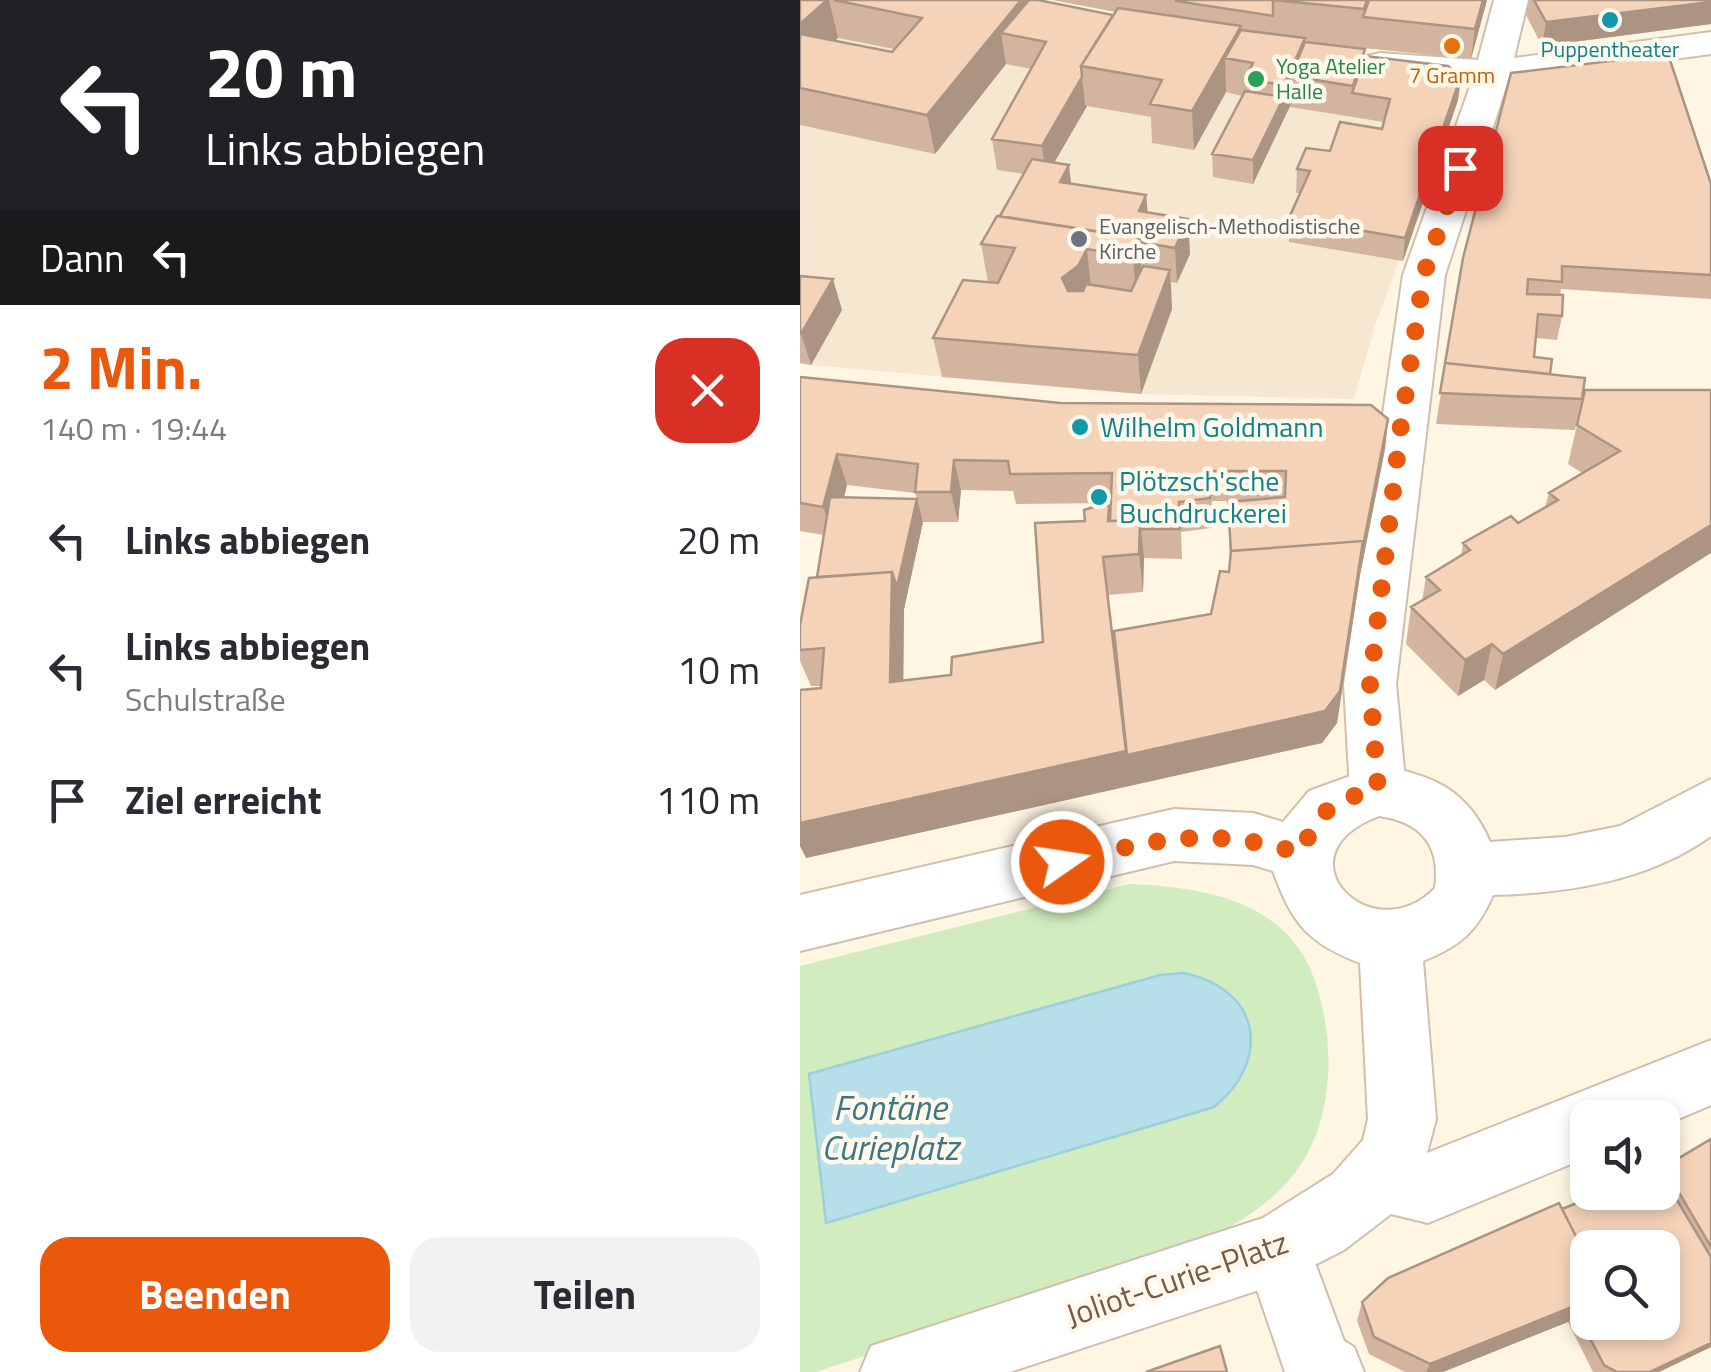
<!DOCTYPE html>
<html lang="de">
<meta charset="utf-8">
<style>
body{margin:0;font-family:"Titillium Web",sans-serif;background:#f2f2f3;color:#2b2b33;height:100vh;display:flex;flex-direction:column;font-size:38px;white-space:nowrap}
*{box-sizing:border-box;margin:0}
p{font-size:32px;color:#7c7c81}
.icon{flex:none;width:55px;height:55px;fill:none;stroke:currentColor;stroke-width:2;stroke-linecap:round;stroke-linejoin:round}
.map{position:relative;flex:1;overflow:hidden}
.sheet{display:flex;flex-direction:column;background:#fff;width:800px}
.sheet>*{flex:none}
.guide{background:#202124;color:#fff;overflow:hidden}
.controls{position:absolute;left:770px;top:1100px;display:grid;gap:20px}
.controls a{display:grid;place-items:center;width:110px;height:110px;border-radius:20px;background:#fff;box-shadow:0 5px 15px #0003;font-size:50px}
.pin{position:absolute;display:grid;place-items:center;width:85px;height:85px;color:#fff;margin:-42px;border-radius:20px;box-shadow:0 5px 15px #0006}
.me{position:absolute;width:110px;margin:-55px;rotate:77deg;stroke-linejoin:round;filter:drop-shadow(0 0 8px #0008)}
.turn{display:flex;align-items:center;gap:35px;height:210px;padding:0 40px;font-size:45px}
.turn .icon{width:130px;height:130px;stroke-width:2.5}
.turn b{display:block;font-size:70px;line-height:85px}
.then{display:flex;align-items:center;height:95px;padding:0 40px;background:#0003;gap:20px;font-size:38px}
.round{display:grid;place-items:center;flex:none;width:105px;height:105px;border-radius:30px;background:#f2f2f3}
.headline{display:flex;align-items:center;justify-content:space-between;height:170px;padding:0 40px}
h1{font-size:60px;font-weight:700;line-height:75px;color:#ea580c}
.cta{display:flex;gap:20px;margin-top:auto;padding:20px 40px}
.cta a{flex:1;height:115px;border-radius:30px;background:#ea580c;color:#fff;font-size:40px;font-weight:700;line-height:115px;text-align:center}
.cta a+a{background:#f2f2f3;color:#2b2b33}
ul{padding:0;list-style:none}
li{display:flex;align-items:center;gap:30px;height:130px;padding:0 40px}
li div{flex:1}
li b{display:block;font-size:38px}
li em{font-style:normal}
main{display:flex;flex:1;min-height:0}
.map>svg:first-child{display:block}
</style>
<main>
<section class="sheet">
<div class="guide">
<div class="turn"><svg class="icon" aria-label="left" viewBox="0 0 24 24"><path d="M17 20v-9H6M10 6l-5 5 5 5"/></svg><div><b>20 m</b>Links abbiegen</div></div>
<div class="then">Dann<svg class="icon" aria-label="left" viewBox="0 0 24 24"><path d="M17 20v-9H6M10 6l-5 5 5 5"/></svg></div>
</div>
<div class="headline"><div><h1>2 Min.</h1><p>140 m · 19:44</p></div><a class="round" style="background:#d93025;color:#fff"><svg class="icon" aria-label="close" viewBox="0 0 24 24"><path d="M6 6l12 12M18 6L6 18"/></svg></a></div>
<ul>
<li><svg class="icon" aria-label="left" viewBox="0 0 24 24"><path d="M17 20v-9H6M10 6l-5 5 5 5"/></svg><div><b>Links abbiegen</b></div><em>20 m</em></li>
<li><svg class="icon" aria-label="left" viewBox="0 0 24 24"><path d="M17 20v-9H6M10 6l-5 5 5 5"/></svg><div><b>Links abbiegen</b><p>Schulstraße</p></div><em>10 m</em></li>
<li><svg class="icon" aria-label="arrive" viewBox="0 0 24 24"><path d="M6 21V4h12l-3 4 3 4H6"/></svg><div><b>Ziel erreicht</b></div><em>110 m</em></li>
</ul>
<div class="cta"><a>Beenden</a><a>Teilen</a></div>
</section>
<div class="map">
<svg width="911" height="1372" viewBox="0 0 911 1372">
<rect width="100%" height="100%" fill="#fef5e3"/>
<!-- residential -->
<path fill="#f6e7d1" d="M0,0L645,89L658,100L575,326L554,399L341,394L0,364Z"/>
<!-- green -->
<path fill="#d1edc0" d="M330,884C405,887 490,901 516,984C536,1046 535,1126 490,1179C434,1246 306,1277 225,1304C155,1326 85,1349 16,1372H0V966Z"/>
<!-- water -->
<path fill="#b6dfe9" stroke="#9bcfdc" stroke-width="2.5" d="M383,973C460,988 473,1059 414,1107L26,1223L9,1074L360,975Z"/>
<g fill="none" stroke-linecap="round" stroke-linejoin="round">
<defs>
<path id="minor" d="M694,0H728L714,58L911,32V54L708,81L645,275L596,684L606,791L598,808L578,815L558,808L550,791L544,684L603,275L672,81L580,75L567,72L562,64L567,56L580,53L678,60Z
M477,1215L501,1225L544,1341L554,1347L564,1372H485L443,1249L453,1225Z"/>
<path id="tertiary" d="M578,766C632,774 668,790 690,842L765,837L820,826L911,779V836C848,881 769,893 693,895C677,932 660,946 623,961L636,1119L627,1153L911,1040V1105L862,1126V1118H788V1157L628,1223L591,1214L544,1250L477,1284L210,1372H60L71,1346L463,1218L533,1174L563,1140L568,1119L560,963C507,943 492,923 473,871L453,865L374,861L0,951V895L374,809L453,813L483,822L509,791ZM579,816C621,822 641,845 635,888C573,953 474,856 579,816Z"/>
</defs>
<!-- minor casing -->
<use href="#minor" stroke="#d2bfab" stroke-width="4"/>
<!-- tertiary casing -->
<use href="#tertiary" stroke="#d2bfab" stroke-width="4"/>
<!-- minor -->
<use href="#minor" fill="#fff" fill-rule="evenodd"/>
<!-- tertiary -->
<use href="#tertiary" fill="#fff" fill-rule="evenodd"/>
</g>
<!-- wall -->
<path fill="#d3b59f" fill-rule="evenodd" d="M0,0H238L313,15L315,12L252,0H687L671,59L505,42L565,49V56L661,76L658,100L603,261L489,242V218L500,193H496L497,169L530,151L582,129L584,122L490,107L491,104L453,184L413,177L412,154L442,96L426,92L394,150L352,143L351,117L287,106L254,162L271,184L346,195L348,213L388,219L390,254L377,283L371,282L372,309L341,394L142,377L133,338L188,282L181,244L224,174L197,170L192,139L231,69L206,64L135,154L0,125ZM38,38L94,49L92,52L35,40Z
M729,0H911V24L742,46L726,15Z
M911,184V299L761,289L760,295L762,316L757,340L736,338L734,357L750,374L782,399L775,430L636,424L663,258Z
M0,276L42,310L11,365L0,363Z
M0,377L260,403L588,419L585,449L560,575L537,723L522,743L6,858L21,686H11L0,661V625L17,577L24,535L0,531ZM47,485L115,493L117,499L44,497ZM161,490L213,491L216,504L311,503L310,514L285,521L243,642L151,675L103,680L104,609L123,522H158ZM412,501H436L428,502L430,562L429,572L411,614L324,733L308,595L343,592L344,558L382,559L381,532L411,528Z
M785,390H911L695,690L684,680L658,696L606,644L611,607L622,601L626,577L661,556L663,543L718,523L745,507L749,493L782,473L768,464Z
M911,1139V1347L859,1372H793L768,1322L643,1372H605L569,1354L557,1321L562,1302L762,1209L862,1192L864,1167Z"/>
<!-- shaded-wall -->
<path fill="#ac9482" d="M0,0H29L38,38L2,71L0,64Z
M221,0H230L201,33L206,64L135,154L127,115Z
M683,0H687L671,59L675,29Z
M911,2V24L742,46L746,22Z
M441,26V61L425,58L426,92L394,150L392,111Z
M505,38L504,73L491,76V104L453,184V160L484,97V85Z
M661,76L658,100L603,261L605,238Z
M282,77L285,105L287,106L246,177L242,146Z
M269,165L273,200L260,182Z
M346,195L349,230L339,211Z
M388,219L390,254L377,283L375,248Z
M339,238L342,277L336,296L333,256Z
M287,249L291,288L267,317L262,278Z
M370,270L372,309L341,394L338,355Z
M33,279L42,310L11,365L1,334Z
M588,419L585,449L560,575L537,723L522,743L6,858L0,846V823L326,751L327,755L563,541Z
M37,454L47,485L34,537L23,507Z
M154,460L161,490L158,522L151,492Z
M117,499L123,522L104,609L103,717L90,682L92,572Z
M340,520L344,558L343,592L339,554Z
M911,525V553L695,690L703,654Z
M692,644L684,680L658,696L665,660Z
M782,1303L768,1322L643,1372H626L630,1364Z
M911,1343V1347L859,1372H850Z"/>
<!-- building -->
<path fill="#f5d3b9" stroke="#ac9482" stroke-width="2.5" d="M0,0H27L0,24Z
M34,0H221L127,115L0,88V34L92,52L122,18Z
M229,0H238L313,15L281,66L282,77L242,146L192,139L246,42L201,33Z
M376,0H473V16L376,1Z
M473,0H567L564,9Z
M569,0H683L675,29L563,17Z
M734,0H911V2L746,22Z
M318,8L441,26L392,111L350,104L362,80L281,66Z
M441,30L505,38L484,85L445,79L453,63L425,58Z
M505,42L565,49L553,86L491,76Z
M868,54L911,184V275L762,266V282L728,279L727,294L763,295L762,316L738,314L734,357L752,359L750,374L645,363L663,258L711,73Z
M565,56L648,66L661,76L605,238L489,218L510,171L497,169L506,148L530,151L540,122L582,129L590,99L552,93Z
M445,91L484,97L453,160L412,154Z
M232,159L269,165L260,182L346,195L339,211L388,219L375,248L340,242L339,238L200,216Z
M197,216L339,238L333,256L287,249L278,266L262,278L268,291H283L286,284L331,291L343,266L370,270L338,355L133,338L163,280L198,283L215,248L181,244Z
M0,276L33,279L1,334H0Z
M645,363L785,378L782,399L640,393Z
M0,377L260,403L571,405L588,419L563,546V541L431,551V552L428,502L485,497L486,471H411L410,498L379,502L380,529H341L340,520L310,521L312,473L210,474L208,461L154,460L151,492H115L118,464L37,454L23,507L0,503Z
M785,390H911V525L703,654L692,644L665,660L611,607L640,590L626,577L670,550L663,543L711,516L718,523L758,500L749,493L820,451L777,425Z
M30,497L117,499L97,587L92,572L17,577Z
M303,504L309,506L308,521L340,520L339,554L303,557L326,751L0,823V690L21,688L24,648L0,650V625L9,578L92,572L90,682L151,675L152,657L243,642L235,523L285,521L284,510Z
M563,541L540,691L525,711L327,755L314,631L411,614L420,571L429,572L431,551Z
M911,1139V1247L864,1167Z
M862,1175L911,1257V1343L850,1372H817L804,1365L776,1311L782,1303L788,1269V1322H862V1248H788V1260L762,1209L804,1192H862Z
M759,1203L788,1260L782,1303L630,1364L574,1337L562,1302L588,1278Z
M420,1346L427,1372H346Z"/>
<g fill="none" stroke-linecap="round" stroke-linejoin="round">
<!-- route -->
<path stroke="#ea580c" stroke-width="18" stroke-dasharray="0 32.4" d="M262,862C356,840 404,825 500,853C521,810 530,800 578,790L570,684L601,425L624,274L660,168"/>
</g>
<!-- markers -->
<g fill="#0f9aa8" stroke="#fff8eb" stroke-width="4">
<circle cx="810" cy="20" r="10"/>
<circle cx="280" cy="427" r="10"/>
<circle cx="299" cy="497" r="10"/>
</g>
<circle fill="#e8710a" stroke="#fff8eb" stroke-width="4" cx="652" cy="46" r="10"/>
<circle fill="#2e9e5b" stroke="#fff8eb" stroke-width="4" cx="456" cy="79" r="10"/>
<circle fill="#6b7280" stroke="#fff8eb" stroke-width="4" cx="279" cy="239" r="10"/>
<g text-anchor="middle" stroke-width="9" stroke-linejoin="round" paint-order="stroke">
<!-- far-culture labels -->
<g font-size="22" fill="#0d838f" stroke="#fff8eb">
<text x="810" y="57">Puppentheater</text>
</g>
<!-- far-leisure labels -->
<g font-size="22" fill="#27864d" stroke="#fff8eb" text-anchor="start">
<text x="476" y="74">Yoga Atelier<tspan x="476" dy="25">Halle</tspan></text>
</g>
<!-- far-food labels -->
<g font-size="22" fill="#c56008" stroke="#fff8eb">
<text x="652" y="83">7 Gramm</text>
</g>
<!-- far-worship labels -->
<g font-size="22" fill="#5b616d" stroke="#fff8eb" text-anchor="start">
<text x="299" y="234">Evangelisch-Methodistische<tspan x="299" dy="25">Kirche</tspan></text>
</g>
<!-- culture labels -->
<g font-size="28" fill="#0d838f" stroke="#fff8eb" text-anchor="start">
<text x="300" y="437">Wilhelm Goldmann</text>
<text x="319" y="491">Plötzsch'sche<tspan x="319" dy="32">Buchdruckerei</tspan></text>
</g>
<!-- near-street labels -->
<g font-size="32" fill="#785b47" stroke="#fff8eb">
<text transform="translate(377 1279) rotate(-19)" y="11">Joliot-Curie-Platz</text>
</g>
<!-- near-water labels -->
<g font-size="35" font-style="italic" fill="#3c7786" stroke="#fff8eb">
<text x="90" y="1120">Fontäne<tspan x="90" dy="40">Curieplatz</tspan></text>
</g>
</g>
</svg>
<div class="controls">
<a><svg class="icon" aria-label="sound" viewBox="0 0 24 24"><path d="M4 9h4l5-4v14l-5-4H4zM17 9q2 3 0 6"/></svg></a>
<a><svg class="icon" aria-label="search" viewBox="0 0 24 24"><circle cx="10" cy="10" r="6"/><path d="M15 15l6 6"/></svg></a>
</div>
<div class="pin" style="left:660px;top:168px;background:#d93025"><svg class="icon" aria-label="arrive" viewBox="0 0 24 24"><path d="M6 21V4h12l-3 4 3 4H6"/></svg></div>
<svg class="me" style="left:262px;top:862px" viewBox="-20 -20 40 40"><circle r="17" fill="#ea580c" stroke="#fff" stroke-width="3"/><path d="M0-11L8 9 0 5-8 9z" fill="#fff"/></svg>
</div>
</main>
